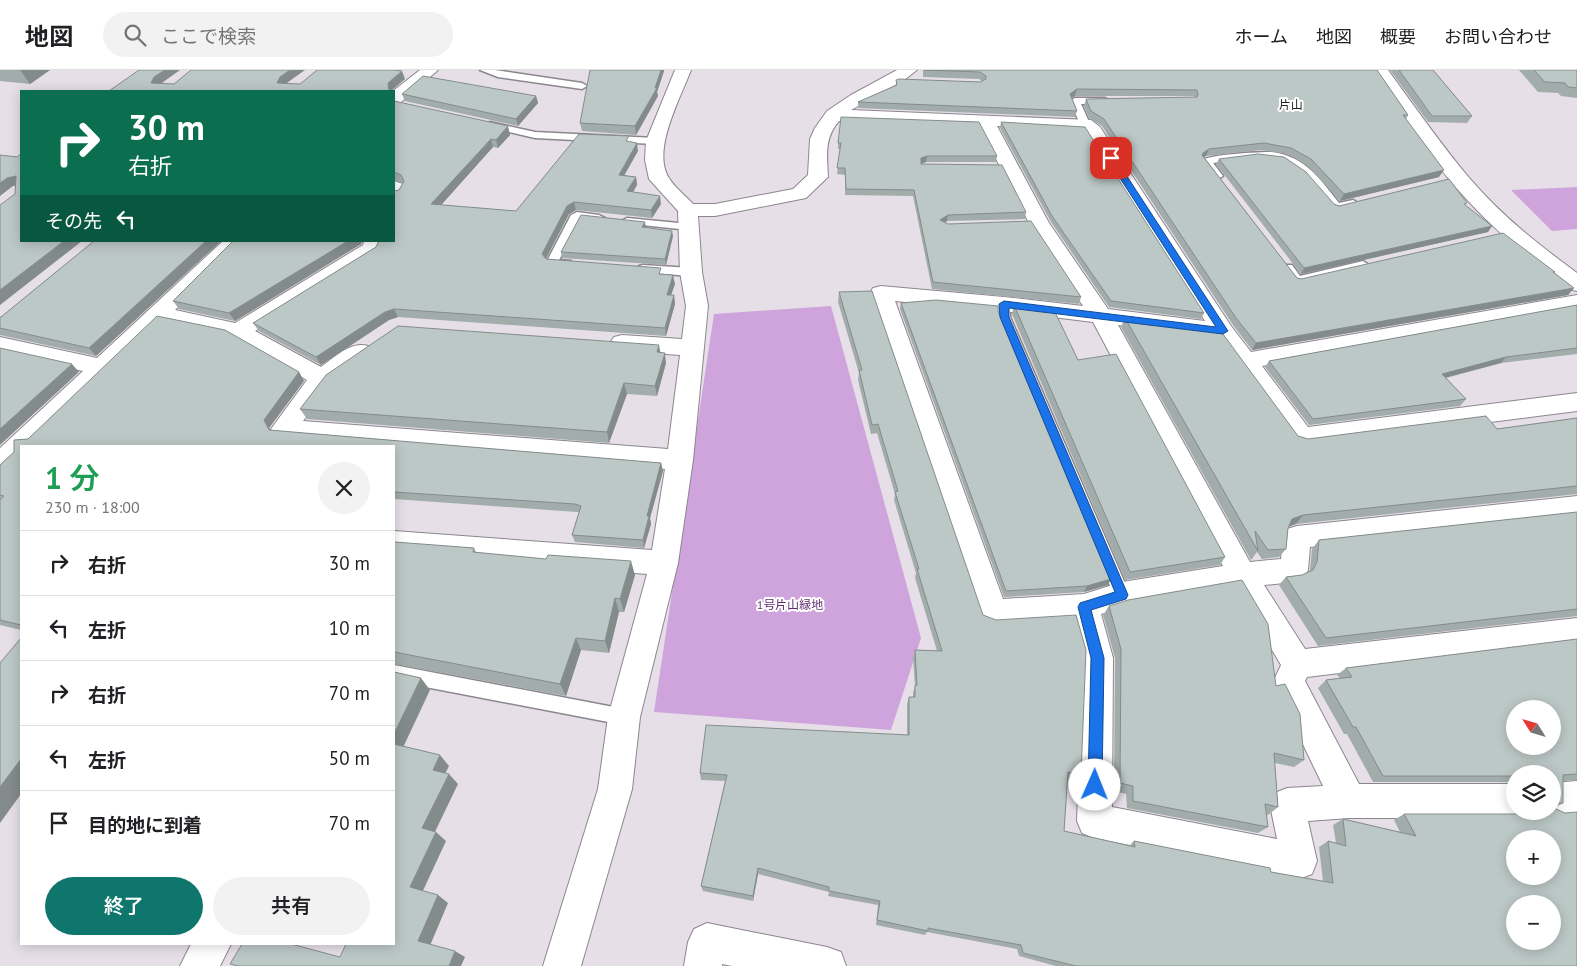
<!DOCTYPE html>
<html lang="ja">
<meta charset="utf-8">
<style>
body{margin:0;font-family:"PT Sans","Noto Sans JP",sans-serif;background:#f2f2f2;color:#202124;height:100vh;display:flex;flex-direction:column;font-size:19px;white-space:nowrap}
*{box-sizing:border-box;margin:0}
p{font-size:16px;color:#757577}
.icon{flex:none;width:28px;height:28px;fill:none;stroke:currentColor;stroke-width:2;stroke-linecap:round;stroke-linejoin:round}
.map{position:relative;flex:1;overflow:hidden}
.sheet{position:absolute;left:20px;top:375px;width:375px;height:500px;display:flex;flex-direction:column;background:#fff;border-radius:0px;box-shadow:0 2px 12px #0003}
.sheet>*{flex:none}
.top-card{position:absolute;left:20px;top:20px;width:375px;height:152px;border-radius:0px;box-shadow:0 2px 12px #0003;background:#0b6e4f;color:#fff;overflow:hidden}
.needle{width:32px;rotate:307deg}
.buttons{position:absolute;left:1506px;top:630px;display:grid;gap:10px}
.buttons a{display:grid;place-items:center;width:55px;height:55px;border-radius:50%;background:#fff;box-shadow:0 2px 12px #0003;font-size:25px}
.pin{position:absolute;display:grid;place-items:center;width:42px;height:42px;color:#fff;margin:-21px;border-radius:10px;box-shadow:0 2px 8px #0006}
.me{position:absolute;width:55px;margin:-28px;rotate:1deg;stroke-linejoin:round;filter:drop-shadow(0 0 4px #0008)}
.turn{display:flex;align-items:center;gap:18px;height:105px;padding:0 25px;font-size:22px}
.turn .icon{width:65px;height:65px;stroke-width:2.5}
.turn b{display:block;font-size:35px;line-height:42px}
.then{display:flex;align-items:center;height:48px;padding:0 25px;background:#0003;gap:10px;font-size:19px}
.round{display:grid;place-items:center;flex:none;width:52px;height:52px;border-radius:26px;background:#f2f2f2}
.head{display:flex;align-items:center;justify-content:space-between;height:85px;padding:0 25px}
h1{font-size:30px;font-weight:600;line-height:38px;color:#1e9e55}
.primary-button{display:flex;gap:10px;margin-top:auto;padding:10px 25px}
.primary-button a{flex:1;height:58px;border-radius:30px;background:#0f766e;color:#fff;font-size:20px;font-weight:600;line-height:58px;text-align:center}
.primary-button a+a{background:#f2f2f2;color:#202124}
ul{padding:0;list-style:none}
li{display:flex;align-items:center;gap:15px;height:65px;padding:0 25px;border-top:1px solid #e0e0e0}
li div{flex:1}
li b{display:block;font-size:19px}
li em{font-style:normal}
header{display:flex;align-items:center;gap:30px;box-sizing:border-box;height:70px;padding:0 25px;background:#fff;border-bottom:1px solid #e0e0e0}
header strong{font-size:24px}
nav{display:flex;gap:28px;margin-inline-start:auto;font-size:18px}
.search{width:350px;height:45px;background:#f2f2f2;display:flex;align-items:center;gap:12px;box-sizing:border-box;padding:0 18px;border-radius:28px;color:#757577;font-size:19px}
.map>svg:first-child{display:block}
</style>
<header>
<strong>地図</strong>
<div class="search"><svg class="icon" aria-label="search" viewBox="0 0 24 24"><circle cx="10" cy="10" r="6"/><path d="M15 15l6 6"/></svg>ここで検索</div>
<nav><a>ホーム</a><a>地図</a><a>概要</a><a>お問い合わせ</a></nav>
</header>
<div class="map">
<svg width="1577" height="896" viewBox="0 0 1577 896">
<rect width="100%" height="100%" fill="#e6dfe8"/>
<!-- green -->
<path fill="#cfa4dc" d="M1577,117V159L1552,161L1511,120Z
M831,236L921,568L891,660L654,642L714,244Z"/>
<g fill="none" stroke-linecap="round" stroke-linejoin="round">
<defs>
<path id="service" d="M480,0H495L582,13L587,16L582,19L498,7Z
M1075,28H1105L1110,31L1105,34H1081L1090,54L1085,57L1080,54L1070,31Z
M490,52L535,62L655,68L660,71L655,74L535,68L487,57L485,55Z
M1272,82C1306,87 1319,108 1339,133L1353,130L1358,133C1353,138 1339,141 1332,139C1287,82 1284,84 1213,93L1223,106L1218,109L1214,108L1201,91C1209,84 1259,82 1272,82Z
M577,142L599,145L605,148L599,151L581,149L559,190L571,191L573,194L571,197L548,196L546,193L571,145Z
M627,148L689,154L695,157L689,160L623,153L621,151Z
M1363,191L1369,195L1367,198L1297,214L1293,213L1282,198L1284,195H1292L1300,206Z
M643,195L691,198L697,202L691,206L639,202L637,199L639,196Z
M1004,230L1010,234V247L1130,525L1128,530L1122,532L1116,530L1114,525L998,247V234Z
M394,595L624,639L630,641L633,647L630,653L624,655L394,611Z"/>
<path id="minor" d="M420,0H438L400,33L394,34L393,21Z
M675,0H691C681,27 651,81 669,108C675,118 686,126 693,134H715L793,119L808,105L810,69L815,58L827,41L851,25L897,0H917L904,10L851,40L1091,50L1100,57L1231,256L1251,282L1577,225V239L1262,296L1308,357L1577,323V341L1302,376L1293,374L1216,268L1118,255L1250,492L1281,489L1283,467L1287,459L1297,456L1577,426V448L1310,477L1308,500L1304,508L1294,512L1264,515L1305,579L1577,548V574L1307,607L1305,611L1359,714H1515V741H1528L1527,743L1515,748H1349L1308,751L1317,791L1312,804L1299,809L1094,768L1082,763L1077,751L1083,588L1073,551L993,556L982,552L870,223L873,218L881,216L1004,227L1083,236L1029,153L979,56L839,51C824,68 827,86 828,107L806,128L715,146H698L702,202L708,236L693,390L678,493L640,647L632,719L581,896H543L598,719L608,647L647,504L394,483V461L652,480L665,399L284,368L275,366L271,359L307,310L231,267L163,252L35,376H21V389L9,401L0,404V378L83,301L0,283V267L97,288L223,171H245L175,240L235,253L363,175L364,171H385L379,184L255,261L321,297C335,287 351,271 368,276L372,282L368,288L331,314L303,351L668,379L680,285L622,281L614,279L610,273L614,267L622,265L682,269L686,236L680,202L678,141L649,109L645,90L646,71ZM997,56L1084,61L1205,251L1108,239L1049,153ZM895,231L1004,241L1093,252L1223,496L1122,512L1084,524L1003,529ZM1235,518L1281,595L1273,612L1323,716L1287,718L1275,723L1270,735L1277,769L1112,737L1113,588L1101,544L1122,538Z
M394,111L403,114L406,118L401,127L394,129Z
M1577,711V745L1552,747L1540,742L1552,741V713Z
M707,853L827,877L841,882L846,896H732L722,894V896H684L688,872L694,859Z
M191,874H231L220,896H180Z"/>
<path id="tertiary" d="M1371,0H1388C1415,37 1441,75 1471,110C1502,146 1539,175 1577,203V221L1569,219C1535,193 1501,166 1471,134C1433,94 1402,46 1371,0Z"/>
</defs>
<!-- service casing -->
<use href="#service" stroke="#8c868e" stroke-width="3"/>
<!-- minor casing -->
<use href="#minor" stroke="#8c868e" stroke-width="2"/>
<!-- tertiary casing -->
<use href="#tertiary" stroke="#8c868e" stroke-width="2"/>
<!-- service -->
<use href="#service" fill="#fff" fill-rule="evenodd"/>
<!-- minor -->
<use href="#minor" fill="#fff" fill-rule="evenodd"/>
<!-- tertiary -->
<use href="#tertiary" fill="#fff" fill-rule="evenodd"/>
</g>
<!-- wall -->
<path fill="#a2acaa" d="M0,0H50L30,14L0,11Z
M923,0H1377L1408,45L1406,49L1439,107L1340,131L1308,96L1288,84L1261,80L1206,86L1204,87L1297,208L1301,209L1555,202L1554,203L1574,218L1568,225L1252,280L1233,255L1102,56L1089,48L1084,36L1086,29L1195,27V26H1075L1072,28L1077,41L1075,47L858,38V32L896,15V10L980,12L982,11L979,9L923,7Z
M1390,0H1433L1472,46L1467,53L1428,52Z
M1519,0H1577V28L1561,26L1558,23L1538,22Z
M664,1L657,22L658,26L636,65L582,61L580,53Z
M402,24L536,26L538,33L518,56L405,31Z
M394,31L510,65L498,78L493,77L441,135L516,141L630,72L638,81L624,105L636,107L637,115L633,122L661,134L652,148L576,140L569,144L546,189L662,204L675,214L671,225H674L675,234L666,266L398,247L389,250L321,295L259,261L253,253L376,177L399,120L403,113L394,110Z
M1001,52L1204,243L1201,249L1109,237L1051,152L1000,58Z
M838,73L997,86L996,92H926L922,94L1026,142L1025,149L947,151L945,153L1081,227L1079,234L932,219L913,126L845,125V105L837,104L840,79H838Z
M1219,89L1339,136H1466L1492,156L1488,162L1301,204L1216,94Z
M646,157L673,166L666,195L562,188L561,182Z
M94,171H221L96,286L0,265V247H1Z
M233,171H362L361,174L235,251L179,239L173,231Z
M839,222L983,545L1081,705L1077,711L1067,709L1064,761L1129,776L1134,771L1271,802L1323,811L1319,777L1328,771L1336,773L1333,755L1343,749L1400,762L1394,750L1404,744H1528L1530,741H1552V704H1515V712H1373L1347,664H1344L1318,618L1326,610L1340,608L1337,605L1346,598L1577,569V710L1563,711V733L1554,738L1577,896H1056L1019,886L1017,879L927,862L925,865L876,855L878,835L828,826L829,822L758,804L753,831L703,821L701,816L725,711L701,710L700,703L907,665V634L909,627H913V623L915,616L913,588L915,580L937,581L915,508L916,503L894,430L895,424L877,363L871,364L858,310L859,303L838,232Z
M901,233L1108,515L1084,522L1004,527L900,239Z
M1014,235L1225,487L1220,495L1125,510L1012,244Z
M1577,235V284L1501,293L1446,308L1466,329L1460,336L1309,355L1265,297L1269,291Z
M1125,248L1298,366L1308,369L1497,359L1577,348V424L1296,454L1288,457L1286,479L1279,487L1262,489L1257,482L1251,490L1121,257Z
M661,282L666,293L657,326L627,324L609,373L307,349L300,339Z
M299,302L304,311L269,358L270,360L661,393L663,401L650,448L651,454L644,478L575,472L572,465L579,442H577L394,429V376H21V560L0,555V395L1,394L28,369Z
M1577,442V546L1318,576L1279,515L1286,507L1302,505L1309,502L1310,500L1312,479L1319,470Z
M394,475L474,478L476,482L635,505L624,542H619L609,583L581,580L566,626L394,594Z
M1109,536L1276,616L1304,690L1294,697L1275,693L1278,737L1268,745L1266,744L1268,757L1258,763L1127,738L1126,724L1114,721L1115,588L1103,545Z"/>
<!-- shaded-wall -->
<path fill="#848c8b" d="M20,0H50L30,14Z
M165,0H180L159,15L151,13L154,7Z
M290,0H305L284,15L277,13L280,7Z
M661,0H664V1L657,22L658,26L636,65L635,56L655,18Z
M402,1L405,9L391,21H389L388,13Z
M1077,19L1075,26L1068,30L1070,24Z
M536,26L538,33L518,56L516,49Z
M508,56L510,65L498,78L496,70Z
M491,69L493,77L434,143L431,134Z
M637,73L638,81L620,113L619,105Z
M1209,79L1206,86L1200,89L1203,83Z
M927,86L926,92L920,94L921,88Z
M1444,100L1439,107L1340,131L1344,124Z
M16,106L21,115L13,116L0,126V113L7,108Z
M636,107L637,115L629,129L627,121Z
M660,126L661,134L652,148L651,140Z
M574,132L576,140L569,144L544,192L542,184L567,136Z
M948,145L947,151L939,157L940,150Z
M645,152L646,158L642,157Z
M1492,156L1488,162L1301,204L1304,198Z
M672,161L673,166L666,195L665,189Z
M64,171H82L0,235V220Z
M206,171H221L96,286L89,278Z
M348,171H362L361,174L235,251L229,243Z
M673,205L675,214L668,233L667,225Z
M1574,218L1568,225L1252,280L1256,273Z
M674,225L675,234L666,266L665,258Z
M394,239L398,247L389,250L321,295L316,287L385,242Z
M659,275L661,286L657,282Z
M665,283L666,293L657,326L655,316Z
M1506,287L1501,293L1436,310L1442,304Z
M72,294L79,302L0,375V359Z
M299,302L304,311L269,358L275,368L269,360L264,350Z
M624,313L627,324L609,373L607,362Z
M661,393L663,401L650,448L651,454L644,478L643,470L647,446Z
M1303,445L1296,454L1285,458L1292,449Z
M631,491L635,505L624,542L620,529Z
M1111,509L1108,515L1084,522L1087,516Z
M615,528L619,542L609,583L605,571Z
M576,568L581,580L566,626L560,614Z
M421,608L430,620L400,684L394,677V664Z
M440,685L449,696L442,710L433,700Z
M21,689V724L0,753V717Z
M449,704L458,714L432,768L422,758Z
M436,762L446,771L421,825L410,817Z
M758,798V804L753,831V826Z
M438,825L448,833L429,878L418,871Z
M455,881L465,887L461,896H449Z"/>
<!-- building -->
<path fill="#bcc8c6" stroke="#848c8b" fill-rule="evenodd" d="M139,0H165L154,7L151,13L174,14L191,0H290L280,7L277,13L300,14L317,0H394L402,1L388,13L389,21H109Z
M590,0H661L655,18H657L635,56L580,53Z
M924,0H1377L1408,45H1403L1444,100L1344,124L1311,89L1291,78L1264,73L1209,79L1203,83L1202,85L1297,208L1301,209L1503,163L1555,202H1553L1574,218L1256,273L1236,248L1104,49L1091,41L1086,29L1197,27L1198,25L1197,20L1077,19L1070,24L1077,41L858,32L897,15L896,10L899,9L980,12L986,9V6L980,2Z
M1399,0H1433L1472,46H1432Z
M1534,0H1577V18L1568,17L1565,13L1545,12Z
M423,6L536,26L516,49L402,24Z
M394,31L508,56L496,70L491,69L431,134L516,141L579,64L629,66L626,71L637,73L619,105L636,107L627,121L660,126L651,140L574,132L567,136L542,184L546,189L661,198L659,204L673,205L667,225H674L665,258L394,239L385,242L316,287L253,253L376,177L379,171H394V121L399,120L404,111L401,105L394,102Z
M841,47L979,52L997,86H927L921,88V94L1002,95L1026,142L948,145L940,150L948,154L1031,151L1081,227L933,212L914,120L846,119L845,98H837L841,73H838Z
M1001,52L1085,57L1204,243L1111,231L1052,146Z
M21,84V171H64L0,220V135L15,124L16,106L7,108L0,113V85L17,87Z
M1258,84L1284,87L1306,102L1334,134L1339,136L1449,109L1467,133L1464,134L1492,156L1304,198L1219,89Z
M581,145L645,152L642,157L672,161L665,189L561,182Z
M94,171H206L89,278L0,258V247H1Z
M233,171H348L229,243L173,231Z
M872,221L983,545L996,550L1076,545L1086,580L1081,705L1068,702L1064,761L1135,777L1134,771L1270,798L1271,802L1333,813L1328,771L1346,776L1343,749L1416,766L1404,744H1527L1534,741H1552V737L1565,743L1577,742V896H1076L1023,883L1021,875L928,858V861L877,850L880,831L829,821V817L758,798L753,826L701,816L727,705L700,703L706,655L909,665V627H915V615H917L915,580L942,581L917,499H919L895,422L898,421L878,354L872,355L859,300H862L839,222ZM1515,769H1552V806H1515ZM1515,834H1552V871H1515Z
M936,230L998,236V241L1111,509L1087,516L1006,521L901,233Z
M1014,235L1054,240L1078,290L1116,284L1225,487L1130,502Z
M1577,235V278L1506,287L1442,304L1466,329L1313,349L1269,291Z
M157,246L225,260L299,302L264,350L269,360L661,393L647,446H649L643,470L572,465L581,436L575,434L394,422V376H21V555L0,550V430L4,426L0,425V395L1,394L14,382V370L28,369Z
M1125,248L1220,260L1298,366L1308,369L1486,346L1497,359L1577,348V416L1303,445L1292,449L1288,458L1286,479L1268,480L1255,461L1258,481Z
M398,256L659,275L657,282L665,283L655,316L624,313L607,362L300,339L326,305Z
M0,278L72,294L0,359Z
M1577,442V539L1326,568L1286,507L1302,505L1313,500L1317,492L1319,470Z
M395,472L474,478L473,482L546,489L548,485L631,491L620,529L615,528L605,571L576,568L560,614L394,582V475Z
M1242,510L1268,554L1276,616L1285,614L1300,644L1304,690L1274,683L1278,737L1265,734L1268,757L1133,731V716L1120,713L1121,579L1109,536L1128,530Z
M21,568V689L0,717V593Z
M1577,569V704L1563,705V733L1552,734V704H1515V706H1383L1356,657H1353L1326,610L1352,607L1346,598ZM1515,639H1552V676H1515Z
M394,602L421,608L394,664Z
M394,674L440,685L433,700L449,704L422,758L436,762L410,817L438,825L418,871L455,881L449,896H238L230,894L242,874H291L340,887L346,874H394Z"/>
<!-- route -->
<path fill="#1a73e8" stroke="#114b97" d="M1108,86L1115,88L1228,261L1223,264L1009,238V247L1128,525L1126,529L1091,540L1104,588L1102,715L1100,720L1095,722L1090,720L1088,715L1091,588L1078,537L1080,533L1115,522L1000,247L999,234L1004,231L1216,257L1107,88Z"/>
<g text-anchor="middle" stroke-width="4" stroke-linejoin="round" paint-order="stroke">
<!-- far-quarter labels -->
<g font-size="12" fill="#252326" stroke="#fff">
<text x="1291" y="39">片山</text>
</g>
<!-- park labels -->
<g font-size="12" fill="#612d70" stroke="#fff">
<text x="790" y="539">1号片山緑地</text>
</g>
</g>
</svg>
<div class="buttons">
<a><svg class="needle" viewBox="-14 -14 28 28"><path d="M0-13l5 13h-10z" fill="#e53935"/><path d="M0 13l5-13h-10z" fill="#757577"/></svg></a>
<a><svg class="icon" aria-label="layers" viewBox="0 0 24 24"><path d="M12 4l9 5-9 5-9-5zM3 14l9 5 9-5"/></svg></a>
<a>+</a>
<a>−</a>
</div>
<div class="pin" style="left:1111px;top:88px;background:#d93025"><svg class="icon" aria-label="arrive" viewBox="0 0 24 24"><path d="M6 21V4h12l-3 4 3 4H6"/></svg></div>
<svg class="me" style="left:1095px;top:715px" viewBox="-20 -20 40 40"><circle r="19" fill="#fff"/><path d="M0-13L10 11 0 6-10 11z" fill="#1a73e8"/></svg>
<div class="top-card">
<div class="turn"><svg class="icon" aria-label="right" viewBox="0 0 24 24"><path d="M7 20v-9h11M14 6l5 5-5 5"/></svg><div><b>30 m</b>右折</div></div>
<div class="then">その先<svg class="icon" aria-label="left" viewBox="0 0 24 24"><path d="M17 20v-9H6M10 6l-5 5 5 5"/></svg></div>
</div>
<section class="sheet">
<div class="head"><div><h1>1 分</h1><p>230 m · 18:00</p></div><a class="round"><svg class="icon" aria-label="close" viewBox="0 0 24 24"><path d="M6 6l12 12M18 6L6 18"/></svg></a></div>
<ul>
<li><svg class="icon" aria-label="right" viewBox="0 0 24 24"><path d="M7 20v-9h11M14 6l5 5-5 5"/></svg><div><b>右折</b></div><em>30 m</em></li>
<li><svg class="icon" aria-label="left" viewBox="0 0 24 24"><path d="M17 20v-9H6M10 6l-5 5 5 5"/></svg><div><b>左折</b></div><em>10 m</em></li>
<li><svg class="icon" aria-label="right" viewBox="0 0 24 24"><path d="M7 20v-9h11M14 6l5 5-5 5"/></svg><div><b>右折</b></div><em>70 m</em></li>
<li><svg class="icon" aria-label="left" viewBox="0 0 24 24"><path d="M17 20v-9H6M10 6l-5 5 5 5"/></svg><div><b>左折</b></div><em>50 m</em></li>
<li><svg class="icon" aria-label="arrive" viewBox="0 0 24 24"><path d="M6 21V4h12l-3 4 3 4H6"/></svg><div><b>目的地に到着</b></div><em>70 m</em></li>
</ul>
<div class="primary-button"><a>終了</a><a>共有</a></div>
</section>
</div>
